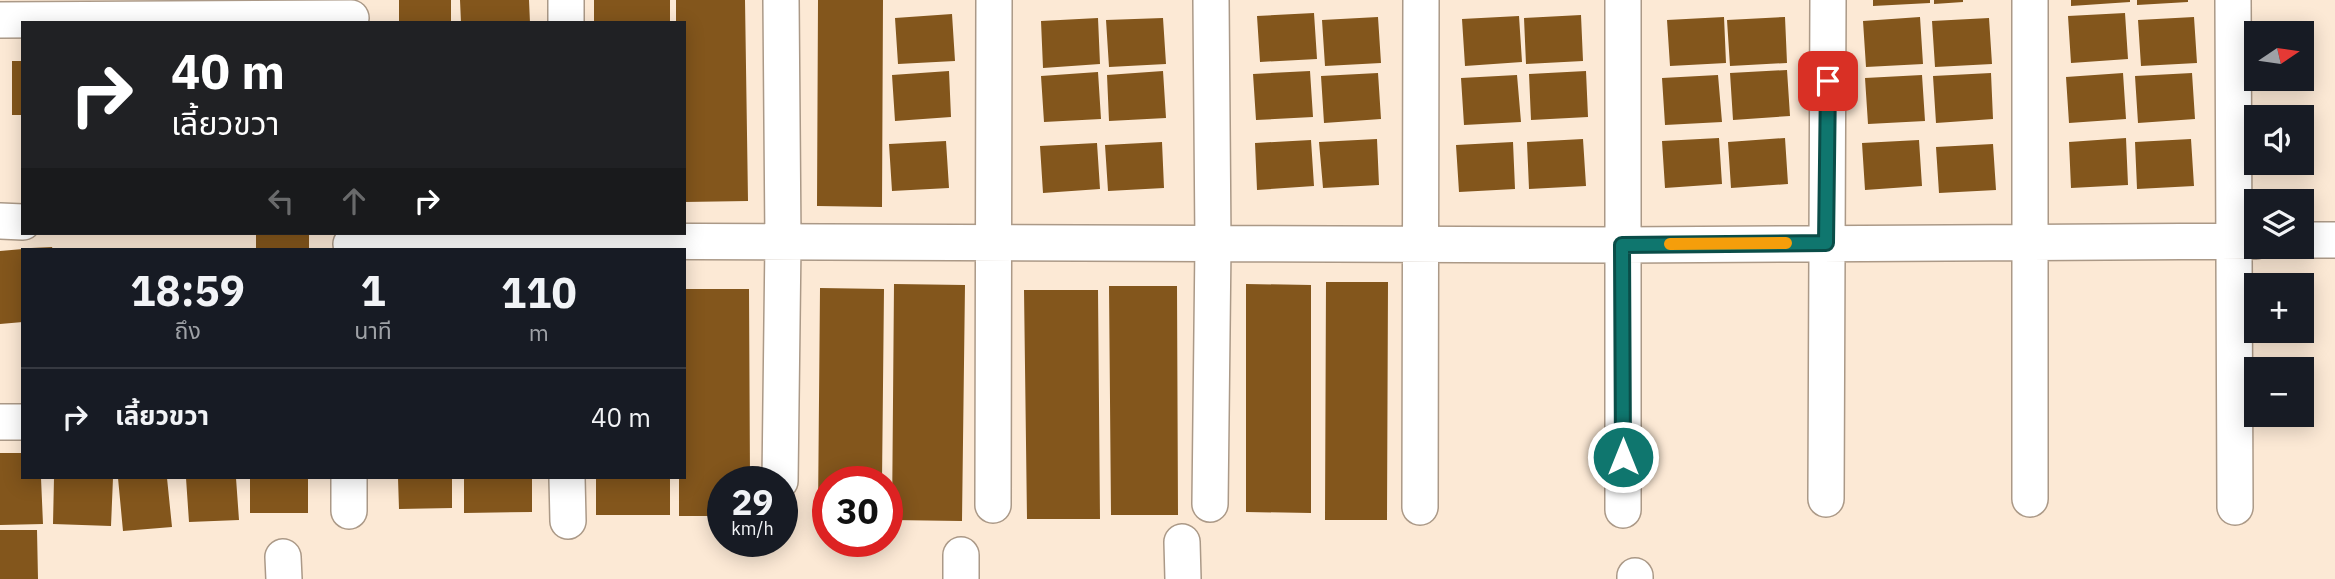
<!DOCTYPE html>
<html lang="th">
<meta charset="utf-8">
<style>
body{margin:0;font-family:"IBM Plex Sans","Noto Sans Thai",sans-serif;background:#20242c;color:#f1f3f6;height:100vh;display:flex;flex-direction:column;font-size:26px;white-space:nowrap}
*{box-sizing:border-box;margin:0}
p{font-size:23px;color:#9ea1a6}
.icon{flex:none;width:38px;height:38px;fill:none;stroke:currentColor;stroke-width:2;stroke-linecap:round;stroke-linejoin:round}
.map{position:relative;flex:1;overflow:hidden}
.drawer{position:absolute;left:21px;top:248px;width:665px;height:231px;display:flex;flex-direction:column;background:#171b24;border-radius:0px;box-shadow:0 4px 18px #0003}
.drawer>*{flex:none}
.banner{position:absolute;left:21px;top:21px;width:665px;height:214px;border-radius:0px;box-shadow:0 4px 18px #0003;background:#202124;color:#fff;overflow:hidden}
.needle{width:46px;rotate:77deg}
.buttons{position:absolute;left:2244px;top:21px;display:grid;gap:14px}
.buttons a{display:grid;place-items:center;width:70px;height:70px;border-radius:0px;background:#171b24;box-shadow:0 4px 18px #0003;font-size:35px}
.speed{position:absolute;left:707px;top:466px;display:flex;gap:14px;font-size:35px;font-weight:700;text-align:center}
.speed>*{display:grid;place-content:center;width:91px;height:91px;border-radius:50%;background:#171b24;box-shadow:0 4px 18px #0003;line-height:1}
.speed small{font-size:18px;font-weight:400}
.speed .limit{border:10px solid #d22;background:#fff;color:#111}
.pin{position:absolute;display:grid;place-items:center;width:60px;height:60px;color:#fff;margin:-30px;border-radius:14px;box-shadow:0 4px 10px #0006}
.me{position:absolute;width:77px;margin:-38px;rotate:0deg;stroke-linejoin:round;filter:drop-shadow(0 0 5px #0008)}
.turn{display:flex;align-items:center;gap:24px;height:147px;padding:0 35px;font-size:32px}
.turn .icon{width:91px;height:91px;stroke-width:2.5}
.turn b{display:block;font-size:49px;line-height:60px}
.lanes{display:flex;align-items:center;height:66px;padding:0 35px;background:#0003;justify-content:center;gap:35px;direction:ltr}
.lanes .off{opacity:.35}
.eta{display:flex;justify-content:space-evenly;align-items:center;height:119px;text-align:center}
.eta b{font-size:42px;font-weight:800;line-height:49px}
ul{padding:0;list-style:none}
li{display:flex;align-items:center;gap:21px;height:98px;padding:0 35px;border-top:2px solid #363941}
li div{flex:1}
li b{display:block;font-size:26px}
li em{font-style:normal}
.map>svg:first-child{display:block}
</style>
<div class="map">
<svg width="2335" height="579" viewBox="0 0 2335 579">
<rect width="100%" height="100%" fill="#fce9d5"/>
<!-- building -->
<path fill="#83561c" d="M399,0H451V23H399Z
M460,0H529L530,23H461Z
M594,0H670V23H594Z
M676,0H745L748,201L684,202V23H676Z
M818,0H883L882,207L817,206Z
M1873,0H1930V3L1873,6Z
M1934,0H1963V2L1934,4Z
M2071,0H2130V2L2071,6Z
M2137,0H2188V2L2137,5Z
M1314,13L1317,59L1260,62L1257,16Z
M2125,13L2128,59L2071,63L2068,16Z
M952,14L955,61L898,64L895,18Z
M1581,15L1583,61L1526,64L1524,18Z
M1519,16L1522,62L1465,66L1462,19Z
M1378,17L1381,63L1325,66L1322,20Z
M1724,17L1726,63L1670,66L1667,20Z
M1785,17L1787,63L1730,66L1727,20Z
M1920,17L1923,64L1866,67L1863,21Z
M2194,17L2197,63L2141,66L2138,20Z
M1098,18L1100,64L1043,68L1041,21Z
M1163,18L1166,64L1109,67L1106,20Z
M1989,18L1992,64L1935,67L1932,21Z
M12,61H23V115H12Z
M1787,70L1790,116L1733,120L1730,73Z
M949,71L951,117L895,121L892,75Z
M1163,71L1166,118L1109,121L1107,75Z
M1310,71L1313,117L1256,120L1253,74Z
M1586,71L1588,117L1531,120L1529,74Z
M1098,72L1101,119L1044,122L1041,76Z
M1378,73L1381,119L1324,123L1321,76Z
M1991,73L1993,119L1936,123L1933,76Z
M2123,73L2126,119L2069,123L2066,77Z
M2192,73L2195,119L2138,123L2135,76Z
M1517,75L1521,122L1464,125L1461,78Z
M1718,75L1722,122L1665,125L1662,78Z
M1922,75L1925,121L1868,124L1865,78Z
M1719,138L1722,184L1665,188L1662,141Z
M1785,138L1788,184L1731,188L1728,142Z
M2126,138L2128,185L2071,188L2069,142Z
M1377,139L1379,185L1323,188L1319,142Z
M1583,139L1586,186L1529,189L1527,142Z
M2191,139L2194,186L2137,189L2135,142Z
M1311,140L1314,186L1257,190L1255,143Z
M1919,140L1922,186L1865,190L1862,143Z
M946,141L949,188L892,191L889,144Z
M1162,142L1164,188L1108,191L1105,145Z
M1513,142L1515,189L1459,192L1456,145Z
M1097,143L1100,189L1043,193L1040,146Z
M1993,144L1996,190L1939,193L1936,147Z
M256,233H309V250H256Z
M52,247L53,250H31V248Z
M23,249V322L0,324V251Z
M1326,282H1388L1387,520H1325Z
M894,284L965,285L962,521L892,520Z
M1246,284L1311,285V513L1246,512Z
M1109,286H1177L1178,515H1111Z
M820,288L884,289L882,481H828V512H818Z
M684,289H749L750,481H723V516H679V478H684Z
M1024,290H1098L1100,519H1027Z
M0,453H23V478H41L43,524L0,525Z
M54,478H113L111,526L53,524Z
M118,478H167L172,527L123,531Z
M186,478H236L239,520L189,522Z
M250,478H308V513H250Z
M398,478H452V508L399,509Z
M464,478H532V512L464,513Z
M596,478H670V515H596Z
M0,530H37L38,579H0Z"/>
<g fill="none" stroke-linecap="round" stroke-linejoin="round">
<defs>
<path id="minor" d="M566,0V23
M1623,0V510
M2030,0V499
M2233,0L2235,507
M0,20L351,18
M0,221L23,222
M2301,240H2335
M351,244L566,241L1622,245L2256,241
M0,422H23
M567,478L568,521
M780,481L783,242L781,0
M1826,499L1828,0
M1210,504L1213,244L1211,0
M993,505L994,0
M1420,507L1421,0
M349,511V478
M1182,542L1183,579
M283,557L284,579
M1635,576V579
M961,579V555"/>
</defs>
<!-- minor casing -->
<use href="#minor" stroke="#ab9987" stroke-width="38"/>
<!-- minor -->
<use href="#minor" stroke="#fff" stroke-width="35"/>
</g>
<g fill="none" stroke-linecap="round" stroke-linejoin="round">
<defs>
<path id="route" d="M1623,457L1622,245L1826,243L1828,81"/>
</defs>
<!-- route casing -->
<use href="#route" stroke="#0a4d48" stroke-width="18"/>
<!-- route -->
<use href="#route" stroke="#0f766e" stroke-width="12"/>
<!-- slow -->
<path stroke="#f59e0b" stroke-width="12" d="M1670,244L1786,243"/>
</g>
</svg>
<div class="buttons">
<a><svg class="needle" viewBox="-14 -14 28 28"><path d="M0-13l5 13h-10z" fill="#e53935"/><path d="M0 13l5-13h-10z" fill="#9ea1a6"/></svg></a>
<a><svg class="icon" aria-label="sound" viewBox="0 0 24 24"><path d="M4 9h4l5-4v14l-5-4H4zM17 9q2 3 0 6"/></svg></a>
<a><svg class="icon" aria-label="layers" viewBox="0 0 24 24"><path d="M12 4l9 5-9 5-9-5zM3 14l9 5 9-5"/></svg></a>
<a>+</a>
<a>−</a>
</div>
<div class="speed"><div>29<small>km/h</small></div><div class="limit">30</div></div>
<div class="pin" style="left:1828px;top:81px;background:#d93025"><svg class="icon" aria-label="arrive" viewBox="0 0 24 24"><path d="M6 21V4h12l-3 4 3 4H6"/></svg></div>
<svg class="me" style="left:1623px;top:457px" viewBox="-20 -20 40 40"><circle r="17" fill="#0f766e" stroke="#fff" stroke-width="3"/><path d="M0-11L8 9 0 5-8 9z" fill="#fff"/></svg>
<div class="banner">
<div class="turn"><svg class="icon" aria-label="right" viewBox="0 0 24 24"><path d="M7 20v-9h11M14 6l5 5-5 5"/></svg><div><b>40 m</b>เลี้ยวขวา</div></div>
<div class="lanes"><svg class="icon off" aria-label="left" viewBox="0 0 24 24"><path d="M17 20v-9H6M10 6l-5 5 5 5"/></svg><svg class="icon off" aria-label="ahead" viewBox="0 0 24 24"><path d="M12 20V5M6 11l6-6 6 6"/></svg><svg class="icon" aria-label="right" viewBox="0 0 24 24"><path d="M7 20v-9h11M14 6l5 5-5 5"/></svg></div>
</div>
<section class="drawer">
<div class="eta">
<div><b>18:59</b><p>ถึง</p></div>
<div><b>1</b><p>นาที</p></div>
<div><b>110</b><p>m</p></div>
</div>
<ul>
<li><svg class="icon" aria-label="right" viewBox="0 0 24 24"><path d="M7 20v-9h11M14 6l5 5-5 5"/></svg><div><b>เลี้ยวขวา</b></div><em>40 m</em></li>
</ul>
</section>
</div>
